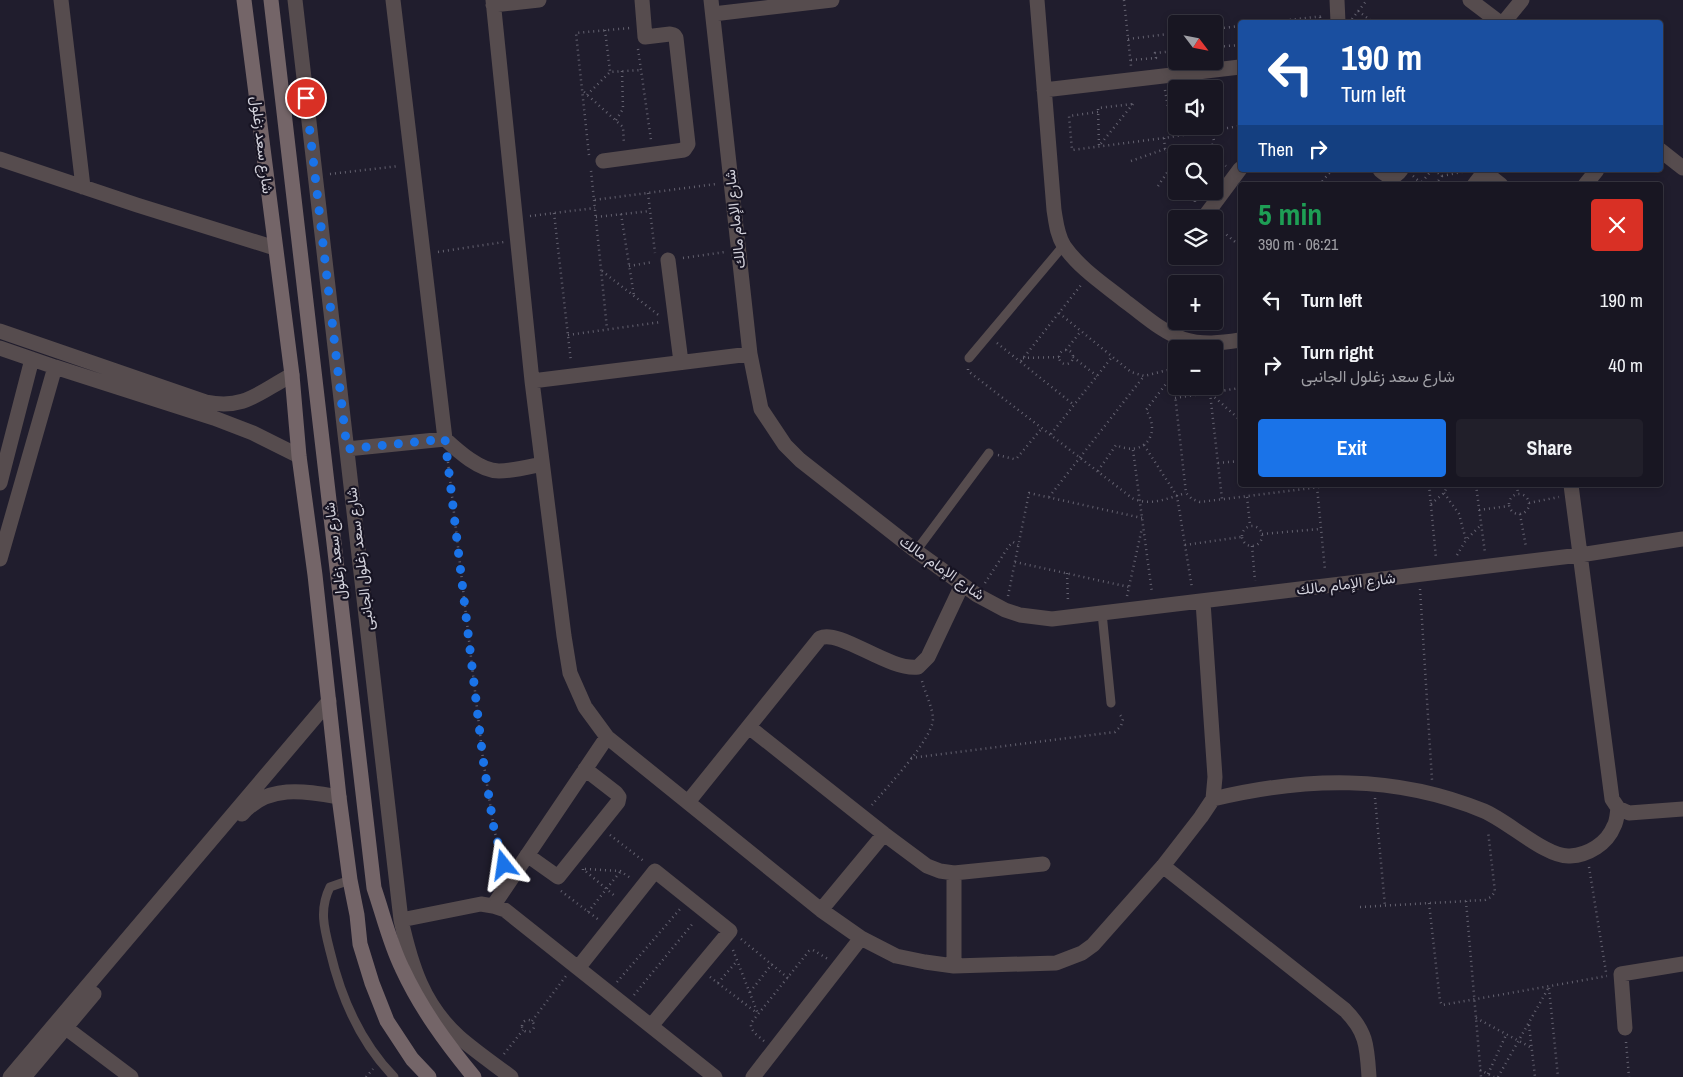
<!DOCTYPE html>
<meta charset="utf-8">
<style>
body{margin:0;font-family:"Archivo Narrow",Vazirmatn,sans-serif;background:#211f2a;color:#f1f3f6;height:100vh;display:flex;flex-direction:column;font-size:19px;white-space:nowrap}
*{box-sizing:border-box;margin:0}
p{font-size:16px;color:#9f9fa5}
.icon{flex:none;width:28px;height:28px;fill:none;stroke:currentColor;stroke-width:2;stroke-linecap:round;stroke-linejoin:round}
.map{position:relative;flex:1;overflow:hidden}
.side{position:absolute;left:1238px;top:182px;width:425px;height:305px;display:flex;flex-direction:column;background:#181622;border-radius:5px;box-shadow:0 2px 8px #0003,0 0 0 1px #363540}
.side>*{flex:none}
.guide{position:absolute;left:1238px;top:20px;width:425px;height:152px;border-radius:5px;box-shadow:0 2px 8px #0003,0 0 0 1px #363540;background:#1a4fa0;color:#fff;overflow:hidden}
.needle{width:32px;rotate:122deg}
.tools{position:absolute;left:1168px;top:15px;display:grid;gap:10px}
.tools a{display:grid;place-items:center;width:55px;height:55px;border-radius:5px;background:#181622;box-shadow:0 2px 8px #0003,0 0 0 1px #363540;font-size:25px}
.pin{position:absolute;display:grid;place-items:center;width:42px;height:42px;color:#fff;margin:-21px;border:2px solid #fff;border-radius:50%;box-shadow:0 1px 5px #0007}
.me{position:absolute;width:55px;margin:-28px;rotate:345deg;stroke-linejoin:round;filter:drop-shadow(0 0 4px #0008)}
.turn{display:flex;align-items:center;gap:18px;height:105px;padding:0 20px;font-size:22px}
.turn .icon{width:65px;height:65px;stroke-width:2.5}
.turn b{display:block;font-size:35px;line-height:42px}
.then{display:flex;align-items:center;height:48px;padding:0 20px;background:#0003;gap:10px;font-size:19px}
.round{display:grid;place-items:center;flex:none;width:52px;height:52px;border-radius:5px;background:#211f2a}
.overview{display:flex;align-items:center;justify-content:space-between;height:85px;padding:0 20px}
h1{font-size:30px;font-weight:800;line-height:38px;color:#1e9e55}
.button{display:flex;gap:10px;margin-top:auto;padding:10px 20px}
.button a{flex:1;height:58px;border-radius:5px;background:#1a73e8;color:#fff;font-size:20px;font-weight:800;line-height:58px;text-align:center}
.button a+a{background:#211f2a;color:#f1f3f6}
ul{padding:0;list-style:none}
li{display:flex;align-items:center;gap:15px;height:65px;padding:0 20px}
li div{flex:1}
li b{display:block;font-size:19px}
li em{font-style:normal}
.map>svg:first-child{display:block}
</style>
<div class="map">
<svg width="1683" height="1077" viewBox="0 0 1683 1077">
<rect width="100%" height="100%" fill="#201d2d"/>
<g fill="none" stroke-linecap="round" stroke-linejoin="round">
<!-- path -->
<path stroke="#646270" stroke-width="2.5" stroke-dasharray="1 4" stroke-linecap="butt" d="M1124,0L1131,66
M1358,11L1373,22
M1320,17L1321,22
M1352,19L1367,0
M1270,22L1324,16
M1214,29L1240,26
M605,30L610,71
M1128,39L1176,33
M1214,47L1240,45
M638,49L651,140
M1131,60L1156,58L1155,53L1176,51
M1165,90L1173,136
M584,92L623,127L624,144
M587,95L610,72L641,70
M1133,104L1099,146L1098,108Z
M1098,112L1069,116L1072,150L1164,138L1240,126
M616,120L623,109L622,71
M1164,138L1165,149L1175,161
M1209,154L1214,141L1212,130
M589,155L576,33L630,28
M1214,156L1226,166
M1131,161L1165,149
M1325,170L1329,173
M1434,170L1442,176L1435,185
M591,171L594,200L716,184
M330,174L399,166
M1413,176L1421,183
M1442,176L1466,171
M1319,185L1332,170
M1424,185L1421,183L1432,170
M1158,186L1175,161
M1194,191L1195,202
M648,193L655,253
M594,200L607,329
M554,213L571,362
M621,214L634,296
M530,216L595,208
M596,217L650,211
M1215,225L1240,246
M438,252L504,242
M683,258L725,252
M629,266L653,262
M602,271L661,317
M1059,313L1131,372L1144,376L1172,369
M568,335L661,322
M997,343L1074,405
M1066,350L1081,331
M1170,350L1186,493L1192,499L1200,502L1336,485
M1059 357a7 7 0 1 1 14 0a7 7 0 1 1-14 0Z
M1073,357L1097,376
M1023,358L1059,357
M1021,361L1081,285
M968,369V371L1132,498C1150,507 1168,498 1186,493
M1210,393L1222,499
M1211,394L1240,420V425
M1175,398L1240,388
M1051,434L1112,357
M1144,445L1177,496L1192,588
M1133,450L1152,593
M998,455L1014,459L1017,458L1042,428
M448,462L483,759L494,829L503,864
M1218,463L1240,461
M1098,471L1116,445C1144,458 1162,434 1146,410L1172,376
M1429,485L1436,558
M1476,485L1485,553
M1517,485L1518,495
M1317,487L1325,570
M1444,493L1459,514L1466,540
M1509 504a10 10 0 1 1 20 0a10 10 0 1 1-20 0Z
M1049,497L1144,376
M1247,497L1250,525
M1529,503L1559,497
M1431,504L1444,493L1448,485
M1479,510L1509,506
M1520,514L1526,547
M1242 536a10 10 0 1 1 20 0a10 10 0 1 1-20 0Z
M1262,534L1320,529
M1185,545L1241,537
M1252,546L1255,581
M1457,555L1466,540L1481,525
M1015,562L1129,587
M1067,573L1068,602
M985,583L1009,546L1013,542L1018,545
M1420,589L1432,780
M1008,596L1029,493L1142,518
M1127,596L1142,528
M911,758L1115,732L1121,726L1123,719L1118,712
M1375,798L1385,906
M872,805C886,788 934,738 933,718C932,706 925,692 922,681
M610,835L645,862
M1589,867L1606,972
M585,869L620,871L632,879
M583,870V869L616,897
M561,891L599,920
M1466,901L1481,1077
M1429,903L1440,1001L1442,1005L1607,976
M1360,907L1485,900L1491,897L1495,892L1488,831
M588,912L620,872
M741,939L788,978
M733,950L758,1014
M710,977L757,1013
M617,982L680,909
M718,983L737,961
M1549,988L1558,1077
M750,992L772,964
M634,995L694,922
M1476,1018L1532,1048
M522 1026a6 6 0 1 1 12 0a6 6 0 1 1-12 0Z
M532,1021L566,976
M1529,1025L1535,1077
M764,1041C758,1036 750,1031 751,1023L809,951L813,950L828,959
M1626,1042L1629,1077
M504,1054L523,1030
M1480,1070L1494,1077
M1488,1074L1506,1035
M366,1077L373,1069
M1498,1077L1549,987"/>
<!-- lane -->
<path stroke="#564c4e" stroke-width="9" d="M969,358L1064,245
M916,551L989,453
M1102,613L1111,703
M350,880L330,887C319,909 324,928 330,951C341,998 360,1042 394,1077"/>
<!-- street -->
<path stroke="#564c4e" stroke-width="15" d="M61,0L83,187
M295,0L401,920C411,965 423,1005 459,1037C475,1051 494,1064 511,1077
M393,0L445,439C458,451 480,471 499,471C513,471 528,467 542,464
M493,0L532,381L564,636L570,673L585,707L607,737L821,910L861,938L896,956L925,962L954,966L1056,963L1082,953L1093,945L1163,866L1201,817L1213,799L1215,777L1203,602
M711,0L750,354L761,409L785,445L800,460L916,551L977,595L1005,610L1020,615L1052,619L1580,555L1683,539
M1037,0L1054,210C1056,222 1057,235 1064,246C1080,269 1105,285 1126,302C1144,315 1162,332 1183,339C1202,345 1221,343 1240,340
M1337,0L1338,22
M1470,0L1499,22
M493,5L539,0
M713,14L832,0
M1504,22L1522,0
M1044,90L1240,67
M1660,150L1683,168
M0,159L137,205L275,248
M603,161L684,150L688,144L676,38L674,35L670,34L645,37L642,0
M1380,170C1388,177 1394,180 1401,170
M1482,170L1501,185
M1474,185L1484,172
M1585,185L1597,170
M1205,216L1240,169
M668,260L681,362
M0,331L206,402C245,410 259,392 292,375
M0,348L55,367L214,418L253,433L299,456
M532,381L750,354
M347,449L445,439
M0,483L32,359
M1571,485L1612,799L1618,808L1629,813L1683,809
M0,559L55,367
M749,727L884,834L927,866L940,871L954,873L1043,864
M1213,799C1305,777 1394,774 1484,811C1508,821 1547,858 1570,856C1588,855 1607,844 1614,826C1617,821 1617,814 1618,808
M688,802L820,638C840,629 889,671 918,667L928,657L962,585
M242,814C268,784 305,791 339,797
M527,855L558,877L618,802L619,797L616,793L585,769
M1163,866L1345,1010C1367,1032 1367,1047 1369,1077
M954,873V966
M493,906L607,737
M821,910L884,834
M401,920L481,904L493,906L505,910L715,1077
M578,968L655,871L730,931L651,1026
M66,1028L131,1077
M1625,1028L1621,974L1683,964
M10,1077L329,701
M24,1077L94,994
M753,1077L861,938"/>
<!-- secondary -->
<path stroke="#746568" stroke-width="15" d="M244,0L292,375L299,456L315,575L339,797L350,880L357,915L360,944L372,983L387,1021L412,1059L429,1077
M271,0L374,888C383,914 390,944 402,968C421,1009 446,1043 474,1077"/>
</g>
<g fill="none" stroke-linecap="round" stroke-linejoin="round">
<!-- route -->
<path stroke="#1a73e8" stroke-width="9" stroke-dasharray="0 16.2" d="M306,98L347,449L445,439L483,759L494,829L504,865"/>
</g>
<g text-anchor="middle" stroke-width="4.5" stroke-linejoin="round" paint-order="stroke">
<!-- street labels -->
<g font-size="15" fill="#d2d1db" stroke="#171423">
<text transform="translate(262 145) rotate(83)" y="5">شارع سعد زغلول</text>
<text transform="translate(735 219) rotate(-96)" y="5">شارع الإمام مالك</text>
<text transform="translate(335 551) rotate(-97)" y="5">شارع سعد زغلول</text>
<text transform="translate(360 559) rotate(-97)" y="5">شارع سعد زغلول الجانبى</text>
<text transform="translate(942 568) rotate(35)" y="5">شارع الإمام مالك</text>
<text transform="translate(1346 584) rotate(-7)" y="5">شارع الإمام مالك</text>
</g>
</g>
</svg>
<div class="tools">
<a><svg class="needle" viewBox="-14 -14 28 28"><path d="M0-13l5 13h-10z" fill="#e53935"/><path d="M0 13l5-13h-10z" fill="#9f9fa5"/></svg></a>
<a><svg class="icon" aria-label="sound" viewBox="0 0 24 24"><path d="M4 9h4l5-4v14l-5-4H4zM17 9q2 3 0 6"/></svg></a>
<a><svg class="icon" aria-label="search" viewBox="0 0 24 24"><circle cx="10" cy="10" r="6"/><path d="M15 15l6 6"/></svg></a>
<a><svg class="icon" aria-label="layers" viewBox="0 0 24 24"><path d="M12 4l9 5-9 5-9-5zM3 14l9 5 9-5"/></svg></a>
<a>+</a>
<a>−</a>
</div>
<div class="pin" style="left:306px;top:98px;background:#d93025"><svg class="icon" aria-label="arrive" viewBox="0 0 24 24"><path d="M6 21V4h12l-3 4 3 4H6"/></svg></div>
<svg class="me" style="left:504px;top:865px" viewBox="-20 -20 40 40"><path d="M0-17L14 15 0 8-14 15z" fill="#1a73e8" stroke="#fff" stroke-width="4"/></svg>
<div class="guide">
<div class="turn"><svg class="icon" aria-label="left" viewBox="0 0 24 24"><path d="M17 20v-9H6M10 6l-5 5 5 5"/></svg><div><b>190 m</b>Turn left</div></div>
<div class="then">Then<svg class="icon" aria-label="right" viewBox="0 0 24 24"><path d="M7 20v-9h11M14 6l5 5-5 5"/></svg></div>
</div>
<section class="side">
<div class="overview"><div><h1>5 min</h1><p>390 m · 06:21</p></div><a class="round" style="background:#d93025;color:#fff"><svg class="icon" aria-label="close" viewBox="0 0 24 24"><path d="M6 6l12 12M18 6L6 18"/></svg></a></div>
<ul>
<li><svg class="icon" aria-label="left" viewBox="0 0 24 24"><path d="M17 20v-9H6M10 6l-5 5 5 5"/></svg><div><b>Turn left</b></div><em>190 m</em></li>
<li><svg class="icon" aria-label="right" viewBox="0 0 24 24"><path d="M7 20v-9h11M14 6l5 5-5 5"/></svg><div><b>Turn right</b><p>شارع سعد زغلول الجانبى</p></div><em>40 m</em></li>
</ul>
<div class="button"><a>Exit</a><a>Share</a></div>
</section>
</div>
